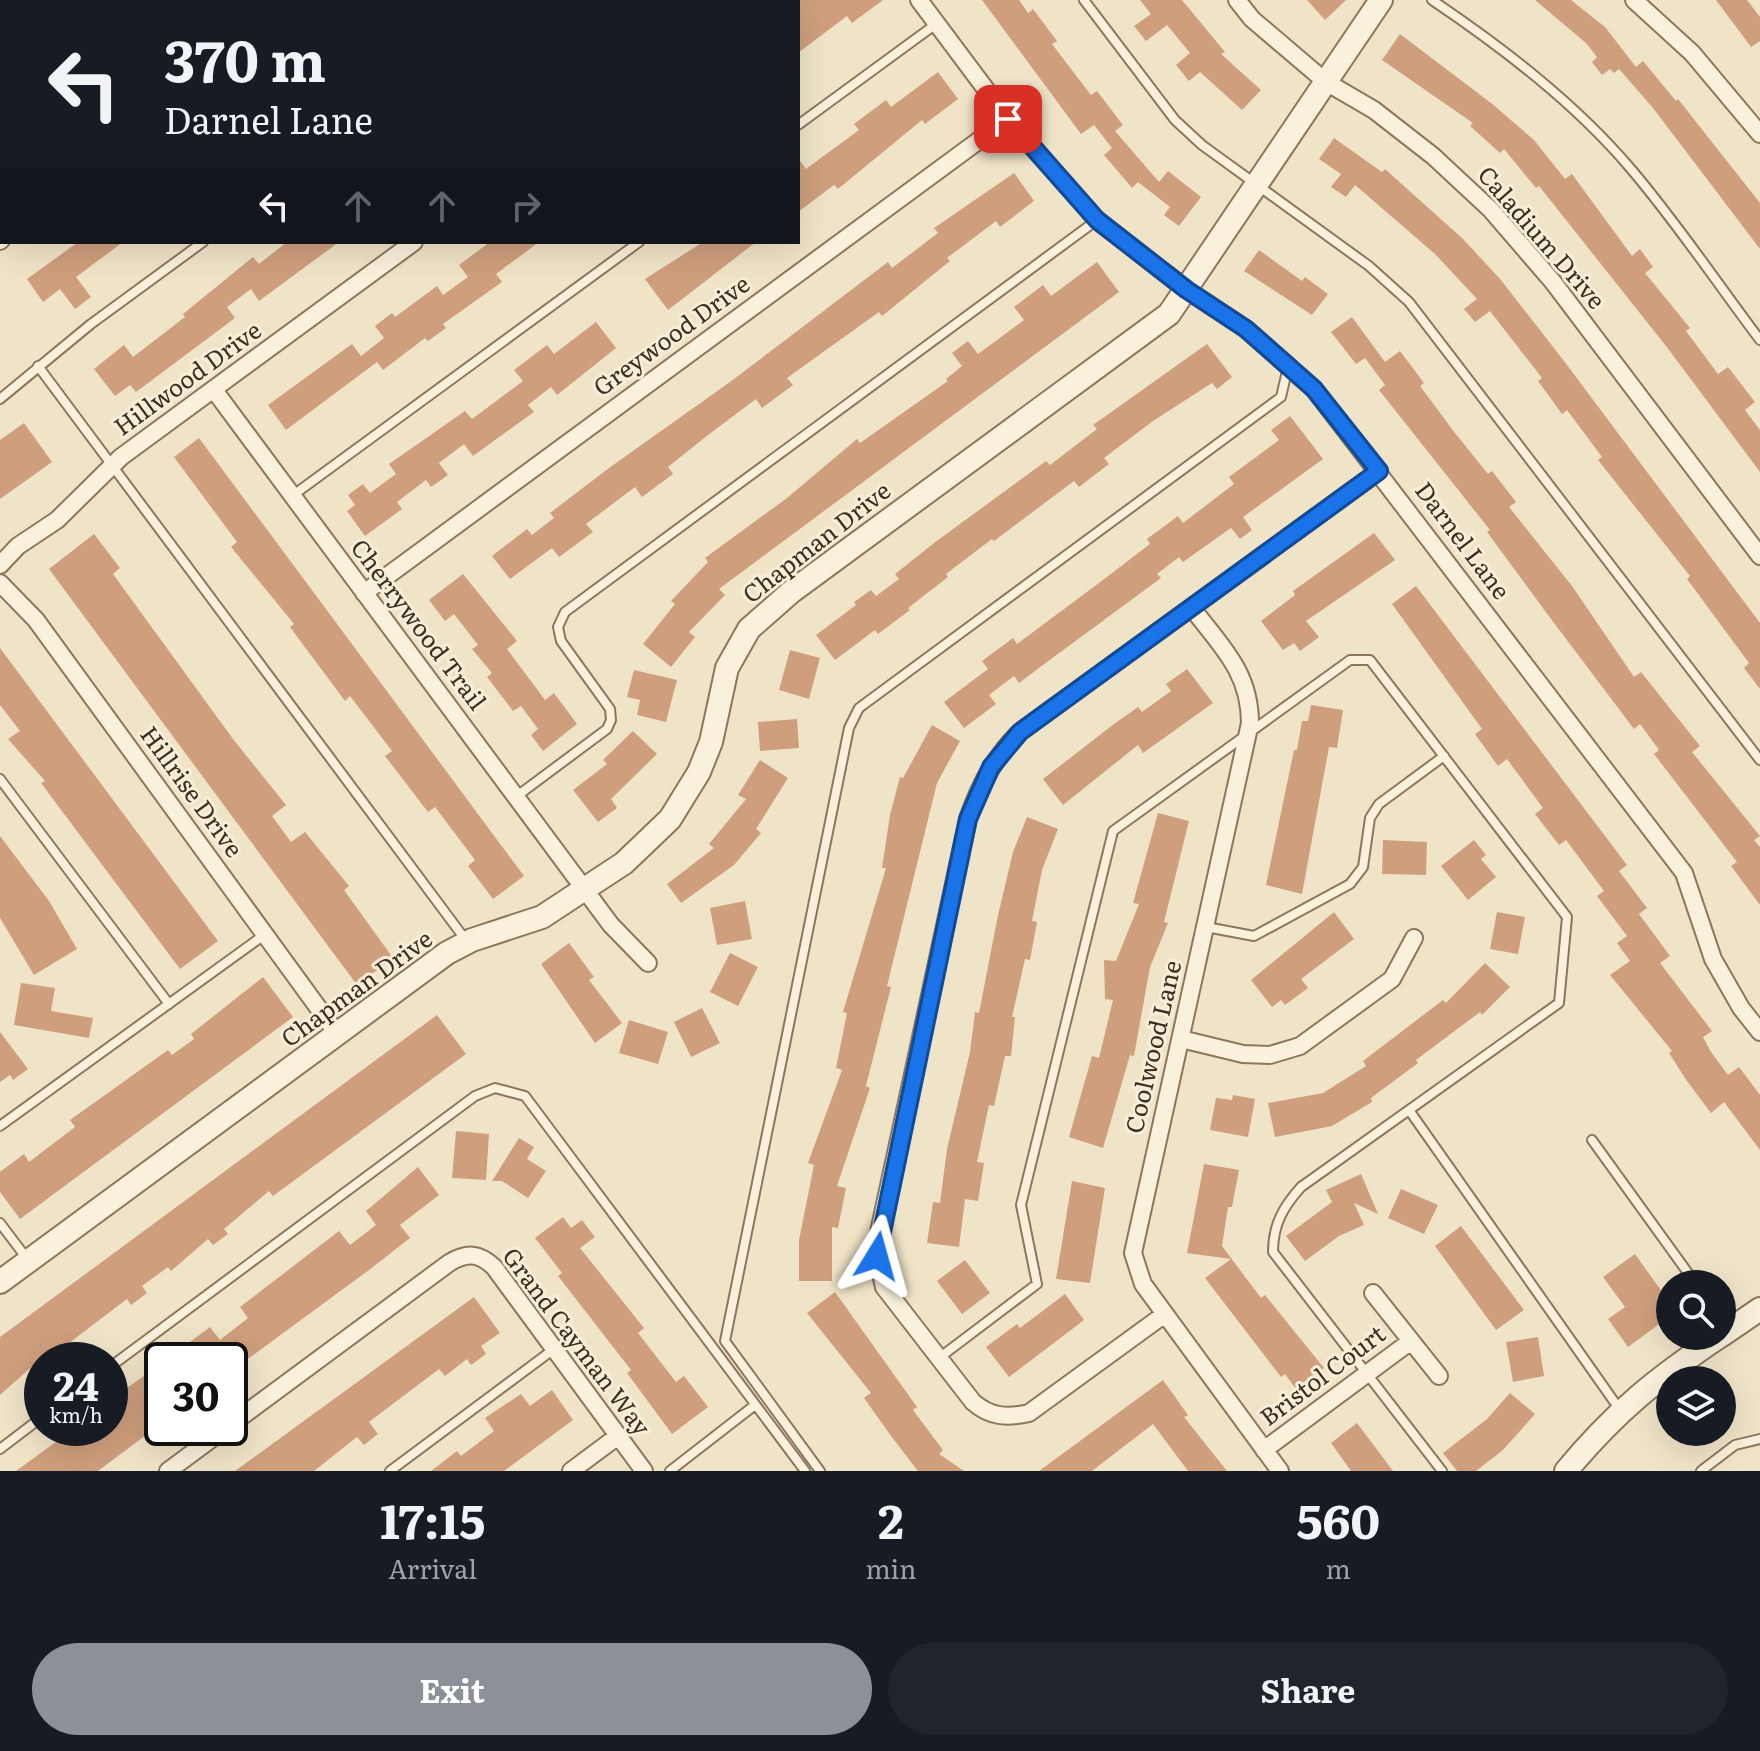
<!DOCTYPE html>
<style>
body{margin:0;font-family:Literata,serif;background:#20242c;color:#f1f3f6;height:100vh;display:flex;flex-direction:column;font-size:30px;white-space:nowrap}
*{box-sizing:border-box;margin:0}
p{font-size:26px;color:#9ea1a6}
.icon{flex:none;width:44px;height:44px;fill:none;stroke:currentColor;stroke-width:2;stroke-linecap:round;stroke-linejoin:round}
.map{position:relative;height:1471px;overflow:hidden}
.panel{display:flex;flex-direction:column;background:#171b24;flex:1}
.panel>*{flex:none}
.guide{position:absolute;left:0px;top:0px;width:800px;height:244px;box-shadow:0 8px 32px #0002;background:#171b24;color:#f1f3f6;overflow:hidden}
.fabs{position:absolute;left:1656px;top:1270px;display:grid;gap:16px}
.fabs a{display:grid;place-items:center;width:80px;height:80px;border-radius:50%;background:#171b24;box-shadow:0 8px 32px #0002;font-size:40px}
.speed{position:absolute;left:24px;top:1342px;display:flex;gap:16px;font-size:40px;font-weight:700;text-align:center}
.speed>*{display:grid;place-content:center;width:104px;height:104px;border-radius:50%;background:#171b24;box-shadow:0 8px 32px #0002;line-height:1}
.speed small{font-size:20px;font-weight:400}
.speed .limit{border:4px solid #111;border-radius:12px;background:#fff;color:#111}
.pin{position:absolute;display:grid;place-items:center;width:68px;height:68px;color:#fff;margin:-34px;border-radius:16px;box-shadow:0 4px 12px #0006}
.me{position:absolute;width:88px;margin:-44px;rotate:8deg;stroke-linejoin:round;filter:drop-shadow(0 0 6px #0008)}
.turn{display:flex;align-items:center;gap:28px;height:168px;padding:0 32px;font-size:36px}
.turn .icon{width:104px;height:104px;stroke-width:2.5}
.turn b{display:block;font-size:56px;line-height:68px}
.lanes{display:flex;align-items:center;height:76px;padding:0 32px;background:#0003;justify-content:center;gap:40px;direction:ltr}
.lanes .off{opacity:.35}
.eta{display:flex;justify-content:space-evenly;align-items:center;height:136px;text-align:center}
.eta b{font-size:48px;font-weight:700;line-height:56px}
.action{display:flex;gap:16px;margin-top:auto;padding:16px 32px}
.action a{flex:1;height:92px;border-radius:48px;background:#8c9099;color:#fff;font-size:32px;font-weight:700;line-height:92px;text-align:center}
.action a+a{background:#20242c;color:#f1f3f6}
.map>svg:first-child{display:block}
</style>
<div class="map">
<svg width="1760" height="1471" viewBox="0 0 1760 1471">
<rect width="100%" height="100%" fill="#f0e4c8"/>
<!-- building -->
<path fill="#cf9f7d" d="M798,0H883L852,23L847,16L798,53Z
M982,0H1019L1028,13L1033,9L1057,41L1052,44L1091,95L1097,91L1123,125L1115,131L1159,182L1168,171L1201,197L1179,226L1164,215L1170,207L1138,182L1132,188L1104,155L1112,148L1094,125L1081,134Z
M1140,0H1182L1225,52L1221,54L1261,90L1242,110L1200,72L1189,81L1176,65L1190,53L1167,25L1146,41L1134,26L1151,14Z
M1307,0H1346L1325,20Z
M1535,0H1571L1605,27L1636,67L1643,61L1676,101L1678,99L1760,203V249L1653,108L1619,69L1614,73L1610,69L1602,75L1592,62L1597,57L1586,43Z
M1716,0H1747L1760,17V41L1751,47Z
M1400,34L1491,103L1534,140L1565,179L1572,174L1632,256L1640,249L1653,267L1645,273L1690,328L1686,331L1718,374L1728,367L1755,402L1745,410L1760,430V472L1666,346L1539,186L1536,188L1504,149L1500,153L1470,126L1473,123L1382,60Z
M938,72L958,99L925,124L922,120L838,189L834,185L798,212V158L806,169L859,130L854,124L886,100L891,107Z
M1334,138L1382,172L1385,169L1463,239L1501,280L1564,361L1760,623V689L1744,668L1749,663L1687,579L1690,576L1598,460L1602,457L1567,410L1562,414L1538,381L1542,378L1490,311L1475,322L1464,309L1477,299L1435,254L1355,185L1346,197L1331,187L1341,174L1319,159Z
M1014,173L1034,201L1000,227L996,221L947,258L950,261L882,316L879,312L787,378L793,385L762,408L756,399L708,435L668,467L673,474L642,497L635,487L586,524L593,532L559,557L552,548L510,579L492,556L527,529L532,535L554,518L550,513L609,468L730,382L888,262L892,268L938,233L934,228Z
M78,242H123L76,277L91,297L75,309L60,289L43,302L27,279Z
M287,242H339L259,301L251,289L227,307L235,318L136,392L130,385L115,396L94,369L124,345L133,357L185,317L183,314L253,257L259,264Z
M490,242H539L496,274L502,282L443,324L446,328L428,341L425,338L383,370L377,362L286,430L268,405L352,344L361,356L384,338L375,326L392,313L395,317L437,286L443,295L468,277L459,265Z
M703,242H756L668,310L645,279Z
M1259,250L1302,281L1305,277L1328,294L1312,315L1244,271Z
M1097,262L1119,292L719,589L725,595L689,632L695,637L671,667L643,644L675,604L671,601L708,562L705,558L787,498L857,439L860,443L948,381L946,379L962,366L952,353L968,341L978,354L1024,320L1014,307L1043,285L1051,296Z
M1352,317L1385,362L1400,351L1424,383L1420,386L1455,433L1488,474L1492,471L1516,502L1509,507L1572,586L1634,677L1641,672L1700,746L1692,752L1760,836L1754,840L1760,847V905L1731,866L1737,862L1654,754L1659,750L1640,724L1634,729L1548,615L1487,532L1490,530L1379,390L1385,385L1365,358L1356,364L1331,332Z
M596,322L616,348L557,395L551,387L528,405L534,412L473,456L464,444L439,463L448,475L431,487L426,480L397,502L402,509L365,536L347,511L355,505L348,495L363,484L370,493L396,474L389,464L465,411L472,419L523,381L514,370L547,345L554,354Z
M1207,344L1232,377L1217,389L1212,383L1153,421L1104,458L1109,464L1079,487L1074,481L994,541L992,539L946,574L948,577L908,608L910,610L878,634L875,630L835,660L816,635L856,605L854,602L871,590L876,596L899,579L895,574L934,543L1046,461L1050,465L1097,429L1093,425Z
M1290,416L1323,459L1243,517L1252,530L1240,539L1231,528L1183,562L1179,557L1157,574L1161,578L1043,665L1019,683L1014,676L989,695L996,704L964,728L944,702L988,669L982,661L1013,638L1017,644L1099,583L1150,544L1147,539L1178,516L1183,523L1234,484L1229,477L1279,440L1271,430Z
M24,423L52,462L0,499V440Z
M199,438L524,876L493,899L468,866L475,860L435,807L428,812L385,756L392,751L350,696L345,701L290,627L294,624L231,547L237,542L174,457Z
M1374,533L1395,560L1306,621L1319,637L1300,651L1294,643L1283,650L1261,621L1295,595L1293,591Z
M94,534L120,568L113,574L233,739L286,805L272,816L291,842L305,832L349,886L344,890L393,958L357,985L49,569Z
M463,574L517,641L507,649L545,700L554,693L577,724L543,751L531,735L538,729L521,706L513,711L487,677L492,673L472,649L478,645L454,614L445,621L429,600Z
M1416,586L1627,865L1619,871L1647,908L1639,914L1670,956L1660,963L1712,1031L1703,1037L1711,1052L1728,1075L1739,1067L1760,1095V1150L1724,1102L1711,1113L1687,1081L1669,1053L1672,1051L1610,975L1630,961L1617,943L1627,936L1597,896L1604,891L1566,840L1559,845L1535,814L1543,808L1507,759L1498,766L1475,734L1482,729L1392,604Z
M0,648L218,941L180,969L41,783L45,781L8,739L20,731L0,705Z
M790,650L820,658L809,699L779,690Z
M1187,669L1213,703L1143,753L1138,745L1063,805L1043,779L1114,724L1138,707L1142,712L1171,691L1166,684Z
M634,670L677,680L666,722L637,715L640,700L627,697Z
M1311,705L1343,710L1337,748L1329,747L1302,894L1266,885L1294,750H1297L1302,721H1308Z
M797,719L799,748L760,751L758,722Z
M932,725L960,741L937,783L887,986L891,987L866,1086L870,1088L837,1186L846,1188L838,1228L832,1227V1281H799V1240L814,1165L808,1163L842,1070L836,1068L847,1013L843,1012L886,868H882L890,815L900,777L903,778Z
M633,731L657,754L611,799L617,808L598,822L573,790L607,764L603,760Z
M760,760L788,778L756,829L761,833L734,865L681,903L667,884L714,848L709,844L746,799L738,795Z
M1158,813L1189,821L1164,922L1168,923L1150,967L1134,1056L1130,1055L1103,1148L1069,1137L1092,1056L1099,1058L1113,1000L1105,999L1104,960L1116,961L1139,904L1133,903Z
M1027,817L1058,829L1042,870L1032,921L1037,922L1030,960L1025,959L1012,1017H1015L1011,1056H1005L994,1106L989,1105L977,1162L984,1163L978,1201L965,1199L959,1247L927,1243L933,1202L940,1203L947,1149L970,1052L975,1012L979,1013L998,915L1013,852Z
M0,836L49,901L77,949L34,975L0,918Z
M1383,840L1427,842L1426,875L1382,874Z
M1474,840L1486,855L1481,859L1496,877L1468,900L1441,866Z
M745,901L752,939L717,945L710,908Z
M1334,912L1354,939L1301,979L1308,988L1285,1005L1281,1000L1272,1007L1251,980Z
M1497,912L1525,917L1518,954L1490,949Z
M569,943L594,977L589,980L622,1023L595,1043L541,964Z
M730,953L758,967L738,1006L710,992Z
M1485,963L1510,987L1482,1015L1480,1012L1416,1060L1418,1063L1371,1098L1372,1102L1332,1126L1275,1137L1268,1103L1323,1093L1366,1066L1363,1061L1443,1000L1446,1003Z
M263,977L293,1017L20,1219L0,1192V1172L24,1154L29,1162L75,1127L70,1120L168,1050L172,1055L194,1039L191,1034Z
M21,983L55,988L51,1011L93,1018L89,1038L14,1025Z
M702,1008L720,1043L691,1057L674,1022Z
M437,1015L466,1054L273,1196L269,1191L224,1229L228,1234L213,1245L208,1239L171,1271L168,1267L142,1286L147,1293L131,1305L127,1299L48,1359L45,1355L0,1395V1337Z
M629,1020L668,1032L658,1064L619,1053Z
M0,1032L28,1069L13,1080L10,1075L0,1082Z
M1233,1095L1255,1099L1248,1137L1210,1130L1216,1098L1232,1100Z
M456,1131L489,1134L486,1180L452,1178Z
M519,1138L534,1147L527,1159L546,1171L528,1198L502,1181H492Z
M1204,1164L1239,1170L1232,1207H1228L1222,1246L1261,1298L1265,1295L1324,1368L1296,1389L1285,1374L1281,1377L1205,1278L1231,1259L1187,1253Z
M418,1167L439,1195L400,1225L410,1238L369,1270L230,1372V1360H166L210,1327L220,1340L248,1318L240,1307L339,1231L350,1245L376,1225L366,1211Z
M1361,1174L1378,1214L1354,1203L1364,1225L1339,1236L1305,1261L1286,1236L1332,1202L1326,1190Z
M1072,1181L1105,1188L1090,1283L1056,1279Z
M1401,1189L1438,1205L1424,1234L1388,1218Z
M563,1217L571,1228L582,1220L595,1237L580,1248L644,1328L638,1333L676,1382L684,1376L708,1407L672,1434L627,1373L631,1370L558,1276L562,1273L535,1238Z
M1461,1226L1524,1310L1496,1330L1435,1246Z
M1635,1254L1670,1303V1316L1628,1347L1608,1319L1625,1307L1603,1277Z
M965,1260L990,1293L962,1314L937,1281Z
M835,1292L917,1407L913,1410L943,1450L939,1454L964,1471H918L891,1436L864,1398L871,1393L807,1313Z
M1065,1294L1084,1320L1009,1377L986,1347L1017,1324L1020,1328Z
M474,1297L500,1333L481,1346L486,1354L471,1365L467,1359L445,1376L439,1369L369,1422L378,1434L364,1445L357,1437L314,1471H235Z
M1538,1337L1544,1376L1513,1382L1506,1342Z
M162,1363V1423L98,1471H16L75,1428H110V1418L118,1412L110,1400Z
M1163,1380L1188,1415L1184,1417L1227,1471H1188L1153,1424L1092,1471H1039Z
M552,1390L573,1420L504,1471H431L457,1451L461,1456L494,1431L485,1418L521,1394L530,1406Z
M1510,1393L1535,1414L1503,1450L1476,1471H1457L1443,1453L1487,1419Z
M1357,1423L1393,1471H1351L1331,1443Z"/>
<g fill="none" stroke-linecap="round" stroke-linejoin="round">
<defs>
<path id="service" d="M1084,0L1175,120L1202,145L1369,266L1409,302L1760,760
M1432,0C1503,48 1575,103 1631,169C1677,223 1717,283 1760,340
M216,2L219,0
M529,2L532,0
M798,125L936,24
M38,366L465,939
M0,399L91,324L203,242
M292,496L639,242
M0,779L169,1004
M517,796L607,729L611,720L610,709L561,641L558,627L565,612L1097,220
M1206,927L1254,936L1350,884L1363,867L1370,818L1379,804L1444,756
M1409,1110L1620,1410
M0,1126L264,935
M1592,1140L1696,1284
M0,1223L28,1260
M939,1358L1037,1284L1021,1205L1113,831L1350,660H1370L1567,917L1559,1003L1301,1187C1283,1207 1273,1225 1273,1252L1442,1471
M110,1367L475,1096L495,1088L525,1096L805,1471
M0,1449L42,1417
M390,1471L554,1349
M670,1471L755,1405
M820,1471L725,1341L849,728L859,708L1281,397L1288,367
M1701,1471L1735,1445L1760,1439"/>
<path id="minor" d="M919,0L1008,119L1097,220L1187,290L1246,329L1314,389L1684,873L1713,959L1741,1008L1760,1032
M1237,0L1252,19L1326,82L1374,110L1433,156L1491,210L1553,282L1760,556
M1634,0L1692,53L1760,134
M321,2L324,0
M739,2L742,0
M0,241L2,239
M214,390L611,925L648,963
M0,565L18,546L57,520L121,457L414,242
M0,583L36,620L338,1035
M364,593L1008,119
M1192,608C1221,646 1250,672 1250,723L1133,1253L1143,1284L1280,1471
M1181,1039L1243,1054L1270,1055L1300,1046L1392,979L1414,938
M1373,1293L1439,1376
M1165,1314L1029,1413C1007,1418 990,1417 973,1402L884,1287L877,1256L879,1232L968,819C979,786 994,757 1020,732L1379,471
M230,1425L449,1263C467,1252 479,1253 494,1267L644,1471
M1264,1450L1411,1341
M168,1471L226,1428
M571,1471L618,1436"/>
<path id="tertiary" d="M0,1282L447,953L472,940L542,917L624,863L670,819L699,772L711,742L727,668L749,629L791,592L1169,314L1381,0
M1722,1335L1760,1309
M1566,1471C1616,1411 1656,1379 1720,1336"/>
</defs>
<!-- service casing -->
<use href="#service" stroke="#8d765c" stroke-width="12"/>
<!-- minor casing -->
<use href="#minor" stroke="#8d765c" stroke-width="20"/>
<!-- tertiary casing -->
<use href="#tertiary" stroke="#8d765c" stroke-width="26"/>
<!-- service -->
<use href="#service" stroke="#faf1dc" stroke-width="8"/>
<!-- minor -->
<use href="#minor" stroke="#faf1dc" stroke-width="16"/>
<!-- tertiary -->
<use href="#tertiary" stroke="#faf1dc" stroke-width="22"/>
</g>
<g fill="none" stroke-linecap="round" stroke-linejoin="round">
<defs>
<path id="route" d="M877,1256L968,819L991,767L1020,732L1379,471L1314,389L1246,329L1187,290L1097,220L1008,119"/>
</defs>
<!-- route casing -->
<use href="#route" stroke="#114b97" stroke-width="20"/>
<!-- route -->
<use href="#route" stroke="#1a73e8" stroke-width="14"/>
</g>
<g text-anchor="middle" stroke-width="6" stroke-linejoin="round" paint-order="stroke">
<!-- street labels -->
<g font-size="24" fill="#3d2e20" stroke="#f7eed8">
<text transform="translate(1541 238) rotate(49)" y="8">Caladium Drive</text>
<text transform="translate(672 336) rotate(-36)" y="8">Greywood Drive</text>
<text transform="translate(188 379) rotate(-36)" y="8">Hillwood Drive</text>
<text transform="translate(1462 541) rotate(53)" y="8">Darnel Lane</text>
<text transform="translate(817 543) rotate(-38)" y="8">Chapman Drive</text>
<text transform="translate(418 625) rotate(53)" y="8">Cherrywood Trail</text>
<text transform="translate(191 792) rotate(54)" y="8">Hillrise Drive</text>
<text transform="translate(357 989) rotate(-36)" y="8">Chapman Drive</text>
<text transform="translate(1154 1047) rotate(-77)" y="8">Coolwood Lane</text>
<text transform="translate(576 1342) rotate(53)" y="8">Grand Cayman Way</text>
<text transform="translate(1323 1376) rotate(-37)" y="8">Bristol Court</text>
</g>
</g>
</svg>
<div class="fabs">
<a><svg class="icon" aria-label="search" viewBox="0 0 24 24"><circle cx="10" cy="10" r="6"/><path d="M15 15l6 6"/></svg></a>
<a><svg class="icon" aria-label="layers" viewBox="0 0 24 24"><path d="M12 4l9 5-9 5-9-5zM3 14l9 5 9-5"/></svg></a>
</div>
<div class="speed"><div>24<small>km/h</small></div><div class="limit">30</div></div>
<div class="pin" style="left:1008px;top:119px;background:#d93025"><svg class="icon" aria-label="arrive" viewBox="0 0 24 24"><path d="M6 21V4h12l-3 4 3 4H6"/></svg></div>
<svg class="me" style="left:877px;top:1256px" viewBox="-20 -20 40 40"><path d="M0-17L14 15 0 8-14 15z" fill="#1a73e8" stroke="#fff" stroke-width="4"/></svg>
<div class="guide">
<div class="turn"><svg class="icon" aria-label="left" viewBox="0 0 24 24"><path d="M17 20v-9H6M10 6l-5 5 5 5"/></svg><div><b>370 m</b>Darnel Lane</div></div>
<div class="lanes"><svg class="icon" aria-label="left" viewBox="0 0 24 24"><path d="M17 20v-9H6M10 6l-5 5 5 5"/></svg><svg class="icon off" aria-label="ahead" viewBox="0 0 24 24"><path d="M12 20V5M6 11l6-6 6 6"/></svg><svg class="icon off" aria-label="ahead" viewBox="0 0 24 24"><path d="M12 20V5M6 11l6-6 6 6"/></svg><svg class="icon off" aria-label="right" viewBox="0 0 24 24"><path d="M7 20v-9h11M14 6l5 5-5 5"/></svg></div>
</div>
</div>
<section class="panel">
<div class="eta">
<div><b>17:15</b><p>Arrival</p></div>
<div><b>2</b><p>min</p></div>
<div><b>560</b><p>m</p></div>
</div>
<div class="action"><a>Exit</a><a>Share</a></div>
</section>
